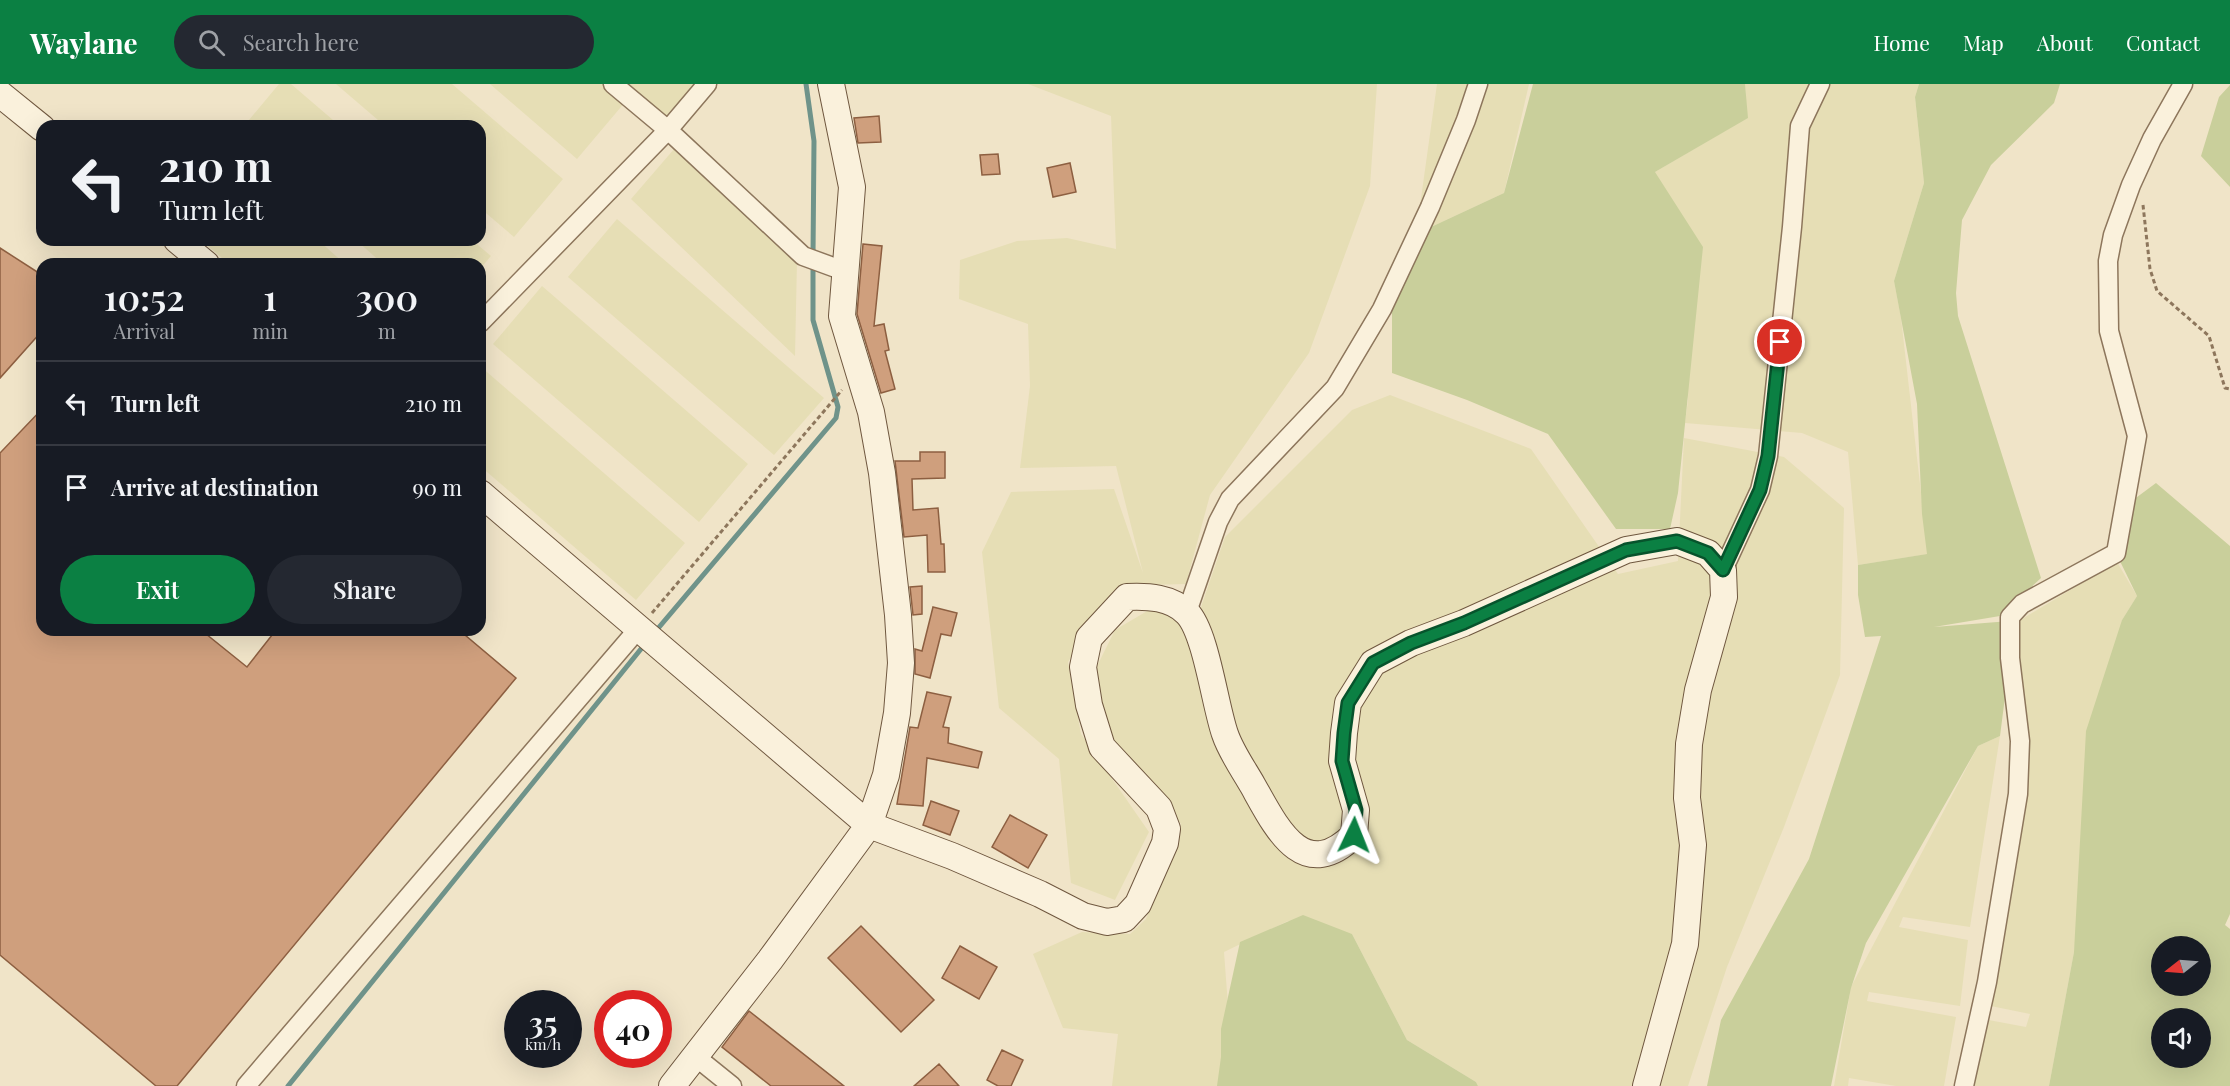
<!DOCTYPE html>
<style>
body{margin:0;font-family:"Playfair Display",serif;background:#242831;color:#f1f3f6;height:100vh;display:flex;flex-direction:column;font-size:22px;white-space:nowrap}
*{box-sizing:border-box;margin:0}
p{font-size:20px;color:#9ea1a6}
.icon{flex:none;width:33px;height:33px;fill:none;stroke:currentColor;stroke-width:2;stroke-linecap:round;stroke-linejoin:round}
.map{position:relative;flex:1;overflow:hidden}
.panel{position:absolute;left:36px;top:174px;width:450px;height:378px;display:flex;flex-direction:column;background:#171b24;border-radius:18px;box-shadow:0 6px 24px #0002}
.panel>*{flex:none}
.guide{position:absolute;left:36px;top:36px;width:450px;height:126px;border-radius:18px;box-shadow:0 6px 24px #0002;background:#171b24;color:#f1f3f6;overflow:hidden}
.needle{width:39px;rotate:253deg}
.controls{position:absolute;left:2151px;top:852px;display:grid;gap:12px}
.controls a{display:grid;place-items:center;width:60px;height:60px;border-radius:50%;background:#171b24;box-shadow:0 6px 24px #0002;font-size:30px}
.speed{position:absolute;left:504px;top:906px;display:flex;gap:12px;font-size:30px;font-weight:700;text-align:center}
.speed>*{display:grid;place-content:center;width:78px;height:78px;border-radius:50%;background:#171b24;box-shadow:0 6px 24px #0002;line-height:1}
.speed small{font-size:15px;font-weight:400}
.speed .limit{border:9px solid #d22;background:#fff;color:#111}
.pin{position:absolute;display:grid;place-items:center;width:51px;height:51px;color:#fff;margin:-26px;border:3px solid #fff;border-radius:50%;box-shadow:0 2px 6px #0007}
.me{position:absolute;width:66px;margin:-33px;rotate:2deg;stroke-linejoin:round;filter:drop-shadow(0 0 4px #0008)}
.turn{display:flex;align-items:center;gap:21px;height:126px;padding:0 24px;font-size:27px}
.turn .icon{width:78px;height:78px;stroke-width:2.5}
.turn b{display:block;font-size:42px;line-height:51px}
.eta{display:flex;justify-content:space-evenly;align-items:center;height:102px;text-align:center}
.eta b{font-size:36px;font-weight:600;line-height:42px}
.primary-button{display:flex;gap:12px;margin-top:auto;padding:12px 24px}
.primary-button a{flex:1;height:69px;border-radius:36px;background:#0b8043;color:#fff;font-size:24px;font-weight:600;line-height:69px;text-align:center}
.primary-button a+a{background:#242831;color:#f1f3f6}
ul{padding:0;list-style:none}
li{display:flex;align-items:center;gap:18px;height:84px;padding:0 24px;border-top:2px solid #363941}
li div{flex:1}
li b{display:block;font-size:22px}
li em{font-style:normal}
header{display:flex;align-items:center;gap:36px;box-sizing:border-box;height:84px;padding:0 30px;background:#0b8043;color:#fff}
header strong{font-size:28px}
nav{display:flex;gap:33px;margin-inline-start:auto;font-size:21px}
.search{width:420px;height:54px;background:#242831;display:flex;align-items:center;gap:15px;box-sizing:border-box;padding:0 21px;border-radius:33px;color:#9ea1a6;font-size:22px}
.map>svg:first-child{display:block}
</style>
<header>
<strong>Waylane</strong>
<div class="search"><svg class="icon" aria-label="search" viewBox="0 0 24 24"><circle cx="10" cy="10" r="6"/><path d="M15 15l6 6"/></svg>Search here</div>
<nav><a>Home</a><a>Map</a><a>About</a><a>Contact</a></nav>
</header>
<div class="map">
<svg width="2230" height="1002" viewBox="0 0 2230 1002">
<rect width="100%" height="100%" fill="#f0e4c8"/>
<!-- farmland -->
<path fill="#e6deb5" d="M279,0H291L340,42H244Z
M336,0H452L563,95L514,153L480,124V42H385Z
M490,0H607L626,17L577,75Z
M625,0H695L665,33Z
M1028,0H1377L1370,102L1309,269L1210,411L1186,500L1146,501L1113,507L1068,578L1081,650L1149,748L1115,816L1071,799L1059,675L999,624L982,468L1011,408L1114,405L1143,489L1116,382L1020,384L1030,302L1028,240L959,215L960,176L1017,157L1067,154L1116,165L1111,32Z
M1437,0H1529L1504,109L1416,150Z
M1745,0H1919L1915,13L1924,99L1894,197L1901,234L1928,470L1858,481L1848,368L1802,349L1685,339L1688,316L1655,88L1747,34Z
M681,57L797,177L795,272L631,115Z
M617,135L824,314L774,371L568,193Z
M201,156H318L345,180H229Z
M356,156H472L491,172L480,185V180H383Z
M542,202L748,380L699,438L493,260Z
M480,282L685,459L636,516L480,382Z
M1390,311L1531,365L1618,490L1678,477L1684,354L1784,373L1844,424L1840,591L1784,743L1727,883L1688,1002H1478L1476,998L1407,956L1352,850L1288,837L1224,868L1234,1002H1112L1118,950L1063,944L1033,870L1082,848L1130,850L1146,835L1181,740L1109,650L1091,594L1115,546L1154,523L1200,526L1225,453L1352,326Z
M2117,478L2137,512L2122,536L2074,868L2049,1002H1969L1978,934L2026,943L2030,930L1981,920L2019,681L2017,538Z
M2000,652L1970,843L1903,833L1899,843L1968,856L1960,922L1869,908L1867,917L1956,933L1944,1002H1896L1849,994L1848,1002H1834L1851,903L1978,662Z"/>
<!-- green -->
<path fill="#c9cf9b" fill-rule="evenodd" d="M1533,0H1745L1748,34L1655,88L1703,163L1678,409L1670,445H1616L1548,350L1467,316L1392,289V223L1416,150L1504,109Z
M1919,0H2060L2054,19L1991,81L1962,136L1956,209L1958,232L2041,494L2000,532L1934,543L2010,537V574L2000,652L1978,662L1866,859L1851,904L1831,1002H1707L1721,936L1809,775L1881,552L1865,553L1858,511V481L1927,470L1922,430L1917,320L1894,197L1924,99L1915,13Z
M2230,1V103L2201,72L2219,13Z
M2156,399L2230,462V830L2225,841L2230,845V1002H2049L2074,868L2086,647L2122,536L2137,512L2116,469L2125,422ZM2162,862H2200V902H2162ZM2162,934H2200V974H2162Z
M1303,831L1352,850L1407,956L1476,998L1478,1002H1217L1221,973V945L1240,858Z"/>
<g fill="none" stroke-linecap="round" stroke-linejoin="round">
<!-- stream -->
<path stroke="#6f938a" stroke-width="5" d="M806,0L814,57L813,172
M655,548L836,334L838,323L813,236V181
M288,1002L645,560"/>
</g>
<!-- building -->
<path fill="#cf9f7d" stroke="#8d5f41" stroke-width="1.5" d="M879,32L881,58L858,59L854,34Z
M998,70L1000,90L982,91L980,71Z
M1070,79L1076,108L1053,113L1047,84Z
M863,160L882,162L874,242L884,240L889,266L885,267L895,305L881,309L857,230Z
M0,164L42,191V247L0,294Z
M42,325V546H201L247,583L276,546H459L516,594L177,1002H156L0,871V369Z
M920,368H945V394L912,395L913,426L938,424L941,460H944L945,488H928L927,451L904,453L895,377H920Z
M922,502V530L913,531L910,503Z
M933,523L957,529L951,552L941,550L930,594L915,590V565L922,567Z
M927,608L951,613L943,643L949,644L948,659L982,668L978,684L927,674L923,722L897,720L910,643L918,644Z
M931,717L959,727L950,751L923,741Z
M1010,731L1047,751L1028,784L992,763Z
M861,842L934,916L901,948L828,874Z
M960,862L997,883L979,915L942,894Z
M749,927L844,1002H771L722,963Z
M1002,966L1023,976L1011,1002H998L987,996Z
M939,980L959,1002H914Z"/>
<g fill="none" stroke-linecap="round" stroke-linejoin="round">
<defs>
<path id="street" d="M613,0L668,46L803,172L844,187
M480,239L668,46L707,0
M1723,486L1760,406L1768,372L1792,143L1800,42L1820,0
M1187,528L1218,438L1230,415L1335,304L1382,225L1430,123L1466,36L1478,0
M696,973L732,1002
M246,1002L639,544
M1964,1002L1987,898L2018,710L2020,657L2010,574V533L2022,520L2116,469L2137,352L2109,247L2108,177L2113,151L2131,101L2152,55L2183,0"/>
<path id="secondary" d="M0,10L42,44
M177,156L206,180
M480,409L869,741L952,772L1040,810L1083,832L1107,838L1124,835L1138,820L1165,759L1167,745L1159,724L1102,663L1089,621L1083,583L1089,554L1127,513C1148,512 1171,513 1187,529C1206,548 1215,622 1225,650C1231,668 1244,686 1253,702C1276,743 1303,801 1354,751L1356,726L1342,677L1344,649L1348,619L1373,579L1411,559L1464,539L1626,466L1677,457L1708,469L1723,486L1724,513L1698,606L1689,660L1687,714L1693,761L1685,860L1646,1002
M672,1002L770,876L869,741L886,691L897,629L901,579L898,531L882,389L871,328L842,232L852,103L831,0"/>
</defs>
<!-- street casing -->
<use href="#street" stroke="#8d765c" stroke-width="21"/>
<!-- secondary casing -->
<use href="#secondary" stroke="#6f573f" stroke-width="28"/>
<!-- path -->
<path stroke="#8d765c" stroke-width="3" stroke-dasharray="4.5 3" stroke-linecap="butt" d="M2143,121L2150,185L2157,207L2209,252L2225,304L2230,305
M652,529L842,306"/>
<!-- street -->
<use href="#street" stroke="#faf1dc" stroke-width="18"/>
<!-- secondary -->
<use href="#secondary" stroke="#faf1dc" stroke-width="26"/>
</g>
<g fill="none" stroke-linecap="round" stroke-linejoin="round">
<defs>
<path id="route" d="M1354,751L1356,726L1342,677L1344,649L1348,619L1373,579L1411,559L1464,539L1626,466L1677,457L1708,469L1723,486L1760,406L1768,372L1780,258"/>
</defs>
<!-- route casing -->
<use href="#route" stroke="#07532c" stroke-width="15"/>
<!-- route -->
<use href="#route" stroke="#0b8043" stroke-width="10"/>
</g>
</svg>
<div class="controls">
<a><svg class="needle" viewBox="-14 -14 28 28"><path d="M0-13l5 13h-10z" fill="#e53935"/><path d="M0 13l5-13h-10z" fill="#9ea1a6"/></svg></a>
<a><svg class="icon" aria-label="sound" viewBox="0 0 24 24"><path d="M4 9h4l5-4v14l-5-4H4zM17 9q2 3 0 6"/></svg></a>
</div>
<div class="speed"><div>35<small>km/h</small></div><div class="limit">40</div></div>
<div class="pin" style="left:1780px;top:258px;background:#d93025"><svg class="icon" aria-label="arrive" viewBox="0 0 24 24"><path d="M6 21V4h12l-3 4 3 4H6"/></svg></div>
<svg class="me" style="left:1354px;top:751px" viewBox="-20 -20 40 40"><path d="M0-17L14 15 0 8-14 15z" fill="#0b8043" stroke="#fff" stroke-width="4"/></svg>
<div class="guide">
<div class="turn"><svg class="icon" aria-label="left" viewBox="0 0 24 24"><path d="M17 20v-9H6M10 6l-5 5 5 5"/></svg><div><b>210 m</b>Turn left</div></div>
</div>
<section class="panel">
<div class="eta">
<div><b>10:52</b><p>Arrival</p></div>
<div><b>1</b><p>min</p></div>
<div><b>300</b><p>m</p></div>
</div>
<ul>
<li><svg class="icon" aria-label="left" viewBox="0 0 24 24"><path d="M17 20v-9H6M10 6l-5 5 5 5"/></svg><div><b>Turn left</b></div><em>210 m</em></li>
<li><svg class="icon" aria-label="arrive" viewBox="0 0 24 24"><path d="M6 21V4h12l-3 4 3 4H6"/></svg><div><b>Arrive at destination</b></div><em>90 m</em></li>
</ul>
<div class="primary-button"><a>Exit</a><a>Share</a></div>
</section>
</div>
